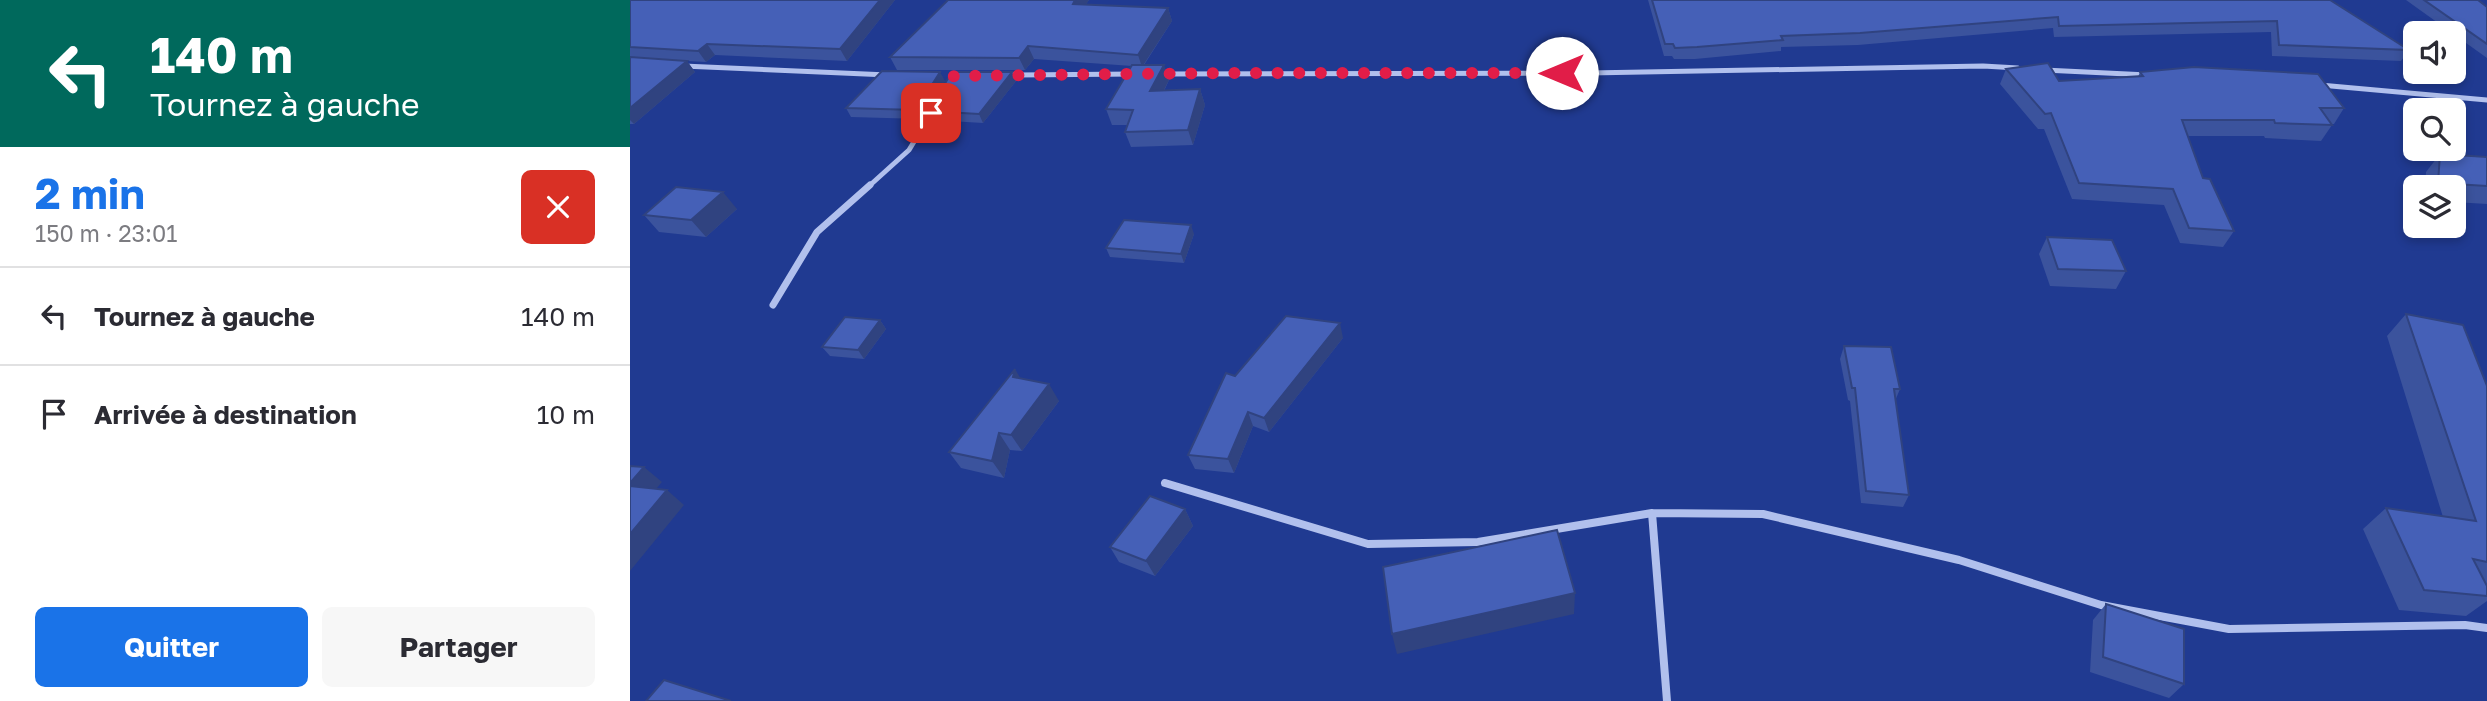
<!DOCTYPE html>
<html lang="fr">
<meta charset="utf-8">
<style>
body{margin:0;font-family:"Golos Text",sans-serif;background:#f7f7f7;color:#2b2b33;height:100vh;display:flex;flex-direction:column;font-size:26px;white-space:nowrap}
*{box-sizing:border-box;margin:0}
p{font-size:23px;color:#7c7c81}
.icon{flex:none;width:38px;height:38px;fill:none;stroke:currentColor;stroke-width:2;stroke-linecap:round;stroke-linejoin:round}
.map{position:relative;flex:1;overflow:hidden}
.side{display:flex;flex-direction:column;background:#fff;width:630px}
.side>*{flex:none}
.banner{background:#00695c;color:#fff;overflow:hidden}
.buttons{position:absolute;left:1773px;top:21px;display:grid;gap:14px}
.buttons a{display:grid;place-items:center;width:63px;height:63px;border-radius:10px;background:#fff;box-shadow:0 4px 10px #0003;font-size:35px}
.pin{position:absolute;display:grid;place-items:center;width:60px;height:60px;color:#fff;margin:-30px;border-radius:14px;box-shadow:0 4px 10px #0006}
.me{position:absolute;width:77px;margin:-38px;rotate:270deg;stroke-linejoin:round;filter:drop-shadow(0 0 5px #0008)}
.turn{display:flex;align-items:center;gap:24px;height:147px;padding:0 35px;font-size:32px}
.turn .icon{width:91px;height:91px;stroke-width:2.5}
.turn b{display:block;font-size:49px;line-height:60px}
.round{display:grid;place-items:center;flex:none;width:74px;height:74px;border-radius:10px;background:#f7f7f7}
.summary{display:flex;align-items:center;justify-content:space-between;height:119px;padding:0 35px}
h1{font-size:42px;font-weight:700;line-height:52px;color:#1a73e8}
.primary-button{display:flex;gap:14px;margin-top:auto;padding:14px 35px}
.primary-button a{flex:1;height:80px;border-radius:10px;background:#1a73e8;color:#fff;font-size:28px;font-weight:700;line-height:80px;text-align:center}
.primary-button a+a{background:#f7f7f7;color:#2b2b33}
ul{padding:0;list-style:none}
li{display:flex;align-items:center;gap:21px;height:98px;padding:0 35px;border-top:2px solid #e1e1e2}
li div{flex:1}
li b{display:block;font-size:26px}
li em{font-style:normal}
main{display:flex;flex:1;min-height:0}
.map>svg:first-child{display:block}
</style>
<main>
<section class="side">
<div class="banner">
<div class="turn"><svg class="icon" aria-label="left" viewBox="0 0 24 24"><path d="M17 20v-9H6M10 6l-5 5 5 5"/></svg><div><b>140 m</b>Tournez à gauche</div></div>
</div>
<div class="summary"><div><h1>2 min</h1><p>150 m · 23:01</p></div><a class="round" style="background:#d93025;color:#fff"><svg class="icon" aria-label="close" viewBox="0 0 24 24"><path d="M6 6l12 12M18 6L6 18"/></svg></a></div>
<ul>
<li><svg class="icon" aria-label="left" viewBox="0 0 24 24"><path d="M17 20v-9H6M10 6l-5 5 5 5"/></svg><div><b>Tournez à gauche</b></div><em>140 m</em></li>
<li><svg class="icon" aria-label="arrive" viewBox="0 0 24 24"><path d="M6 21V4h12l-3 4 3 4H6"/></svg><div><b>Arrivée à destination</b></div><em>10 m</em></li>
</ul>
<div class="primary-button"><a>Quitter</a><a>Partager</a></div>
</section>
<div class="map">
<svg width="1857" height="701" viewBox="0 0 1857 701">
<rect width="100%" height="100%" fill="#203a91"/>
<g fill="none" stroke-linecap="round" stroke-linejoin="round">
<!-- minor-far2 -->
<path stroke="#b1c0ed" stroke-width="5" d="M53,66L258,75
M1414,70L1518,75
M529,74L959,73L1353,66L1388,68
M375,75L506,74
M1690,85L1857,100
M238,187L279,150L305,107"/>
<!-- minor-far1 -->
<path stroke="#b1c0ed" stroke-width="7" d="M143,305L187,232L240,185"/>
<!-- minor -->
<path stroke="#b1c0ed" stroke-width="8" d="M535,483L738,544L848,542L1022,513L1133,514L1329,560L1471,605L1599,629L1835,625L1857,628
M1022,513L1037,701"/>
</g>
<!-- wall -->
<path fill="#3b539d" d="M0,0H265L217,61L85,55L76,62L57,61L65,72L4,124H0Z
M318,0H459L456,4L538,8L542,21L514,65L539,80L534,91L570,89L575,105L563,145L501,147L495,132L497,125H482L476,109L502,66L404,59L395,70H267L260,57Z
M1018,0H1700L1779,50L1771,61L1642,56L1641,32L1424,37L1423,28L1228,45L1151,47V51L1065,59H1044L1042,56H1034Z
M1776,0H1848L1857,7V58Z
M1376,69L1429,81L1508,77L1510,72L1714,108L1704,124H1701L1702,125L1691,141L1635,138L1634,136H1558L1573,178L1604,231L1593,247L1550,243L1534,205L1442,199L1414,129H1408L1370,84Z
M382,72L386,81L353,123L303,120L298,111Z
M315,81L291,119L221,117L216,108Z
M1810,154L1857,157V204L1824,202V187H1795L1796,172Z
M107,209L76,237L29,232L14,215Z
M564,234L554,263L480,257L476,248Z
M1417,237L1496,271L1486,289L1420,286L1409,254Z
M1776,314L1857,386V601L1836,616L1769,610L1733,529L1756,508L1813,517L1757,336Z
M250,320L256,329L234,359L200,356L192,347Z
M713,338L639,432L623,426L604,473L565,469L558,455L605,376Z
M1214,346L1270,389L1265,401L1279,495L1273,507L1231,503L1220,401L1218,400L1210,359Z
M391,378L429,401L392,451L380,450L374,478L331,468L319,452Z
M555,509L563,526L525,576L489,562L480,547Z
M1476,604L1554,684L1539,698L1460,672L1463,620Z"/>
<!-- shaded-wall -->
<path fill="#304380" d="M250,0H265L217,61L210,49Z
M445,0H459L448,16L443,4Z
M538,8L542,21L512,67L508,55Z
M77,44L85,55L76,62L68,51Z
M398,46L404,59L395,70L389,58Z
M57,61L65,72L4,124L0,120V108Z
M534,65L539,80L526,106L520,91Z
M310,72L315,81L291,119L286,110Z
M382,72L386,81L353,123L349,114Z
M570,89L575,105L563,145L558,130Z
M93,192L107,209L76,237L61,220Z
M561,225L564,234L554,263L551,254Z
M250,320L256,329L234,359L228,350Z
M710,323L713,338L639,432L634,418Z
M385,369L395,386L383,377Z
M419,384L429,401L392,451L381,435Z
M618,412L623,426L604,473L598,459Z
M369,433L380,450L374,478L362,461Z
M14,467L32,482L16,501L0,487V483Z
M37,490L54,505L0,571V534Z
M555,509L563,526L525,576L516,561Z
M945,593L944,614L767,654L762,634Z"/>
<!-- building -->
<path fill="#4560b7" stroke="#304380" stroke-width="2" d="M0,0H250L210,49L77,44L68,51L0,47Z
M318,0H445L443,4L538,8L508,55L398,46L389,58L260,57Z
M1022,0H1700L1779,50L1649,45L1647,21L1429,26L1428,17L1230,33L1151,36L1153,40L1067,47L1045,48L1043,44H1035Z
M1794,0H1848L1857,7V44Z
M0,57L57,61L0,108Z
M1418,63L1429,81L1513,76L1510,72L1564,67L1688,74L1714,108H1690L1702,125L1645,123L1644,120H1552L1573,178L1580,179L1604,231L1559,228L1543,189L1449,183L1421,113L1415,114L1376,69Z
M502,65H534L520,91L570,89L558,130L495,132L503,110L476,109Z
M252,71L310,72L286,110L216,108Z
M322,72H382L349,114L298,111Z
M1810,154L1857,157V186L1808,183Z
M46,187L93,192L61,220L14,215Z
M494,220L561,225L551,254L476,248Z
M1417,237L1482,240L1496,271L1428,269Z
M1776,314L1833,325L1857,386V562L1843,559L1857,586V596L1794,590L1756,508L1846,521Z
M656,316L710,323L634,418L618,412L598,459L558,455L596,373L605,376Z
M215,317L250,320L228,350L192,347Z
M1214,346L1261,347L1270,389H1264L1279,495L1236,491L1225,388H1222Z
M385,369L383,377L419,384L381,435L369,433L362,461L319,452Z
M0,466L14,467L0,483Z
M0,486L37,490L0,534Z
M520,496L555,509L516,561L480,547Z
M927,530L945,593L762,634L753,567Z
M1476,604L1554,629V684L1473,657Z
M34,680L101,701H16Z"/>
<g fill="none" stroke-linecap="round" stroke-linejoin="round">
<!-- route -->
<path stroke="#e11d48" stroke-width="12" stroke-dasharray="0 21.6" d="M301,113L324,76L597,73H932"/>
</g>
</svg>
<div class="buttons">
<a><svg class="icon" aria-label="sound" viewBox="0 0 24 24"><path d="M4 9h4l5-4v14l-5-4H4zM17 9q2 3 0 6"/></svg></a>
<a><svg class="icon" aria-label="search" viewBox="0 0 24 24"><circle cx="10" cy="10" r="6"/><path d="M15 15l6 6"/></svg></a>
<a><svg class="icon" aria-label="layers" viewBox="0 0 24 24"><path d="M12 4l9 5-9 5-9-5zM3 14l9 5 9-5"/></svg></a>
</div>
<div class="pin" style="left:301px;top:113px;background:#d93025"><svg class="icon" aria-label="arrive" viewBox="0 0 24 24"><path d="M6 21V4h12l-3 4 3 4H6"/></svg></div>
<svg class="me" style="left:932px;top:73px" viewBox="-20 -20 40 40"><circle r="19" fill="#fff"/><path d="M0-13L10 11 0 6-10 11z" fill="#e11d48"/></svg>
</div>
</main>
